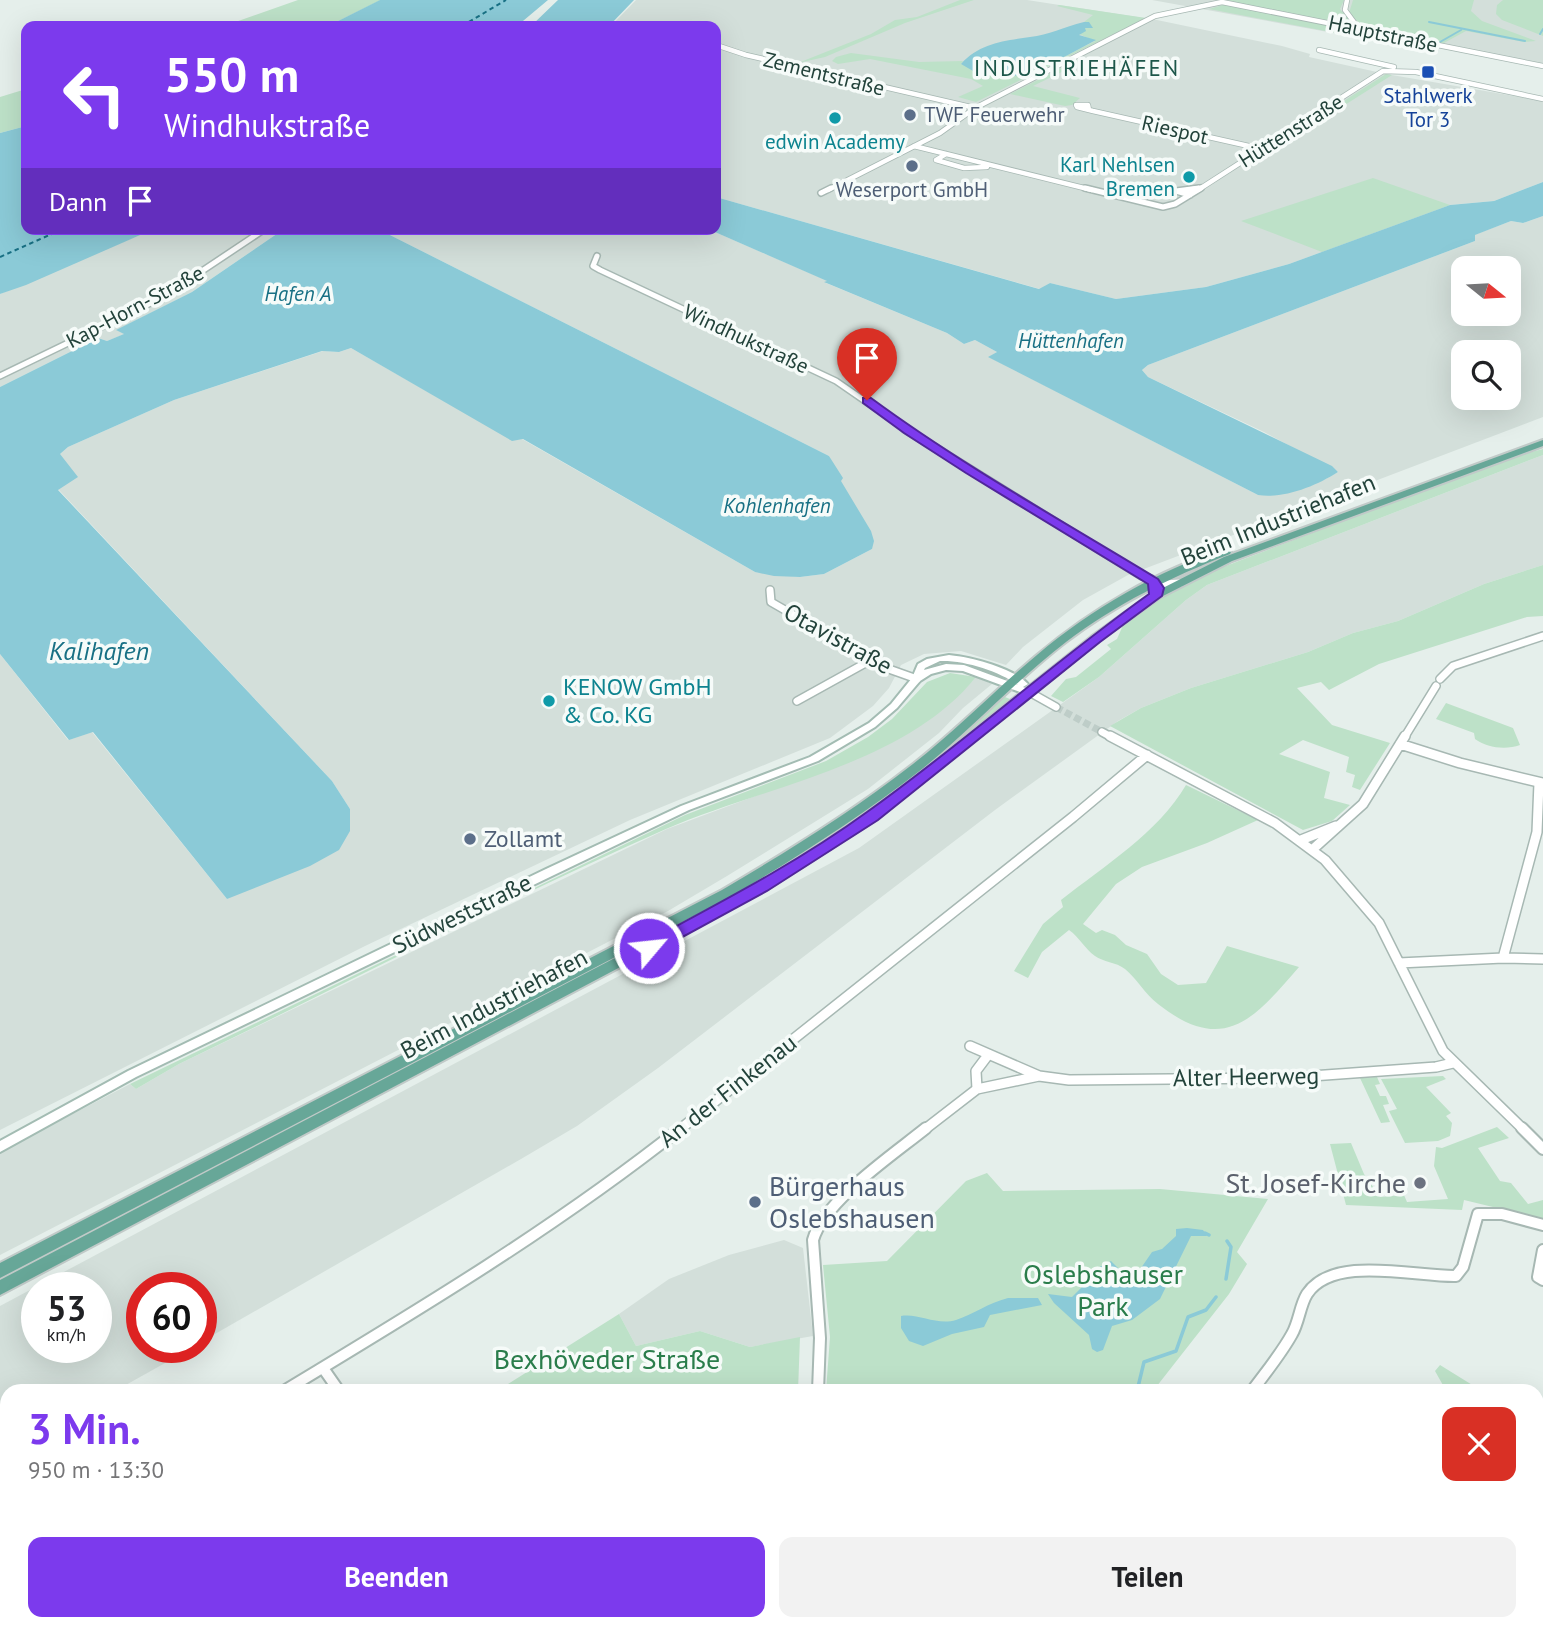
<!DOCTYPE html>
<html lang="de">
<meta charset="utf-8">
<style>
body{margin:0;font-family:"PT Sans",sans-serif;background:#f2f2f2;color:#202124;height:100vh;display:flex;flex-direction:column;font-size:26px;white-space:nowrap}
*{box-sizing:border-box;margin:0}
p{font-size:23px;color:#757577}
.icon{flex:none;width:38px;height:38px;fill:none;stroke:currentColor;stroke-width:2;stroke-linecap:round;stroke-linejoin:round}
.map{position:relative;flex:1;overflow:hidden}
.details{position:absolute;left:0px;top:1384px;width:1544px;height:247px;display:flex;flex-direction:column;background:#fff;border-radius:21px 21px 0 0;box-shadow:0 7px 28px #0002}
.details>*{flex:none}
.top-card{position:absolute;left:21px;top:21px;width:700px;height:214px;border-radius:14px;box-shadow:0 7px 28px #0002;background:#7c3aed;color:#fff;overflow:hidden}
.needle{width:46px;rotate:108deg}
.controls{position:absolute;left:1451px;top:256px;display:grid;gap:14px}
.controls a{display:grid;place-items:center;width:70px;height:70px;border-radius:14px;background:#fff;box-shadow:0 7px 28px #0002;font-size:35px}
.speed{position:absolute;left:21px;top:1272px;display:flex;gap:14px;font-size:35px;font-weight:700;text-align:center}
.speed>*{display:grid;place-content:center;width:91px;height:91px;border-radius:50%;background:#fff;box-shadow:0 7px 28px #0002;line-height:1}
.speed small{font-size:18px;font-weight:400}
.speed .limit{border:10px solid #d22;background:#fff;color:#111}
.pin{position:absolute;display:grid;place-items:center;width:60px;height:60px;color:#fff;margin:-72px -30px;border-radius:50% 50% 50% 0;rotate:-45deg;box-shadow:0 0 7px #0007}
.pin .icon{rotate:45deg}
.me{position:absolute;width:77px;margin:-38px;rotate:62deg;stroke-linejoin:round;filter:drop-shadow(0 0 5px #0008)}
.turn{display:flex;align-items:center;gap:24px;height:147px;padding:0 28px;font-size:32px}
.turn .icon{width:91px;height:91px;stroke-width:2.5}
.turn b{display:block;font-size:49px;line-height:60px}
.then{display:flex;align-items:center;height:66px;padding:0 28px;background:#0003;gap:14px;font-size:26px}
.round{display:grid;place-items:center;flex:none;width:74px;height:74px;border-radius:14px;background:#f2f2f2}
.head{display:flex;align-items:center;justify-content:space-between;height:119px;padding:0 28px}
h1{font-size:42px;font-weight:600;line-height:52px;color:#7c3aed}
.button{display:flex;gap:14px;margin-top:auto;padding:14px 28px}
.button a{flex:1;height:80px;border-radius:14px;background:#7c3aed;color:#fff;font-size:28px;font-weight:600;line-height:80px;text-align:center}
.button a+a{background:#f2f2f2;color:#202124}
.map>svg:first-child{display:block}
</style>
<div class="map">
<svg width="1543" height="1630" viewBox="0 0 1543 1630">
<rect width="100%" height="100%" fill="#e5efeb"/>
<!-- built -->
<path fill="#d3dfda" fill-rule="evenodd" d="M636,0H1027L1157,20L1282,46L1310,54L1309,57L1386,74L1543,101V182L1494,201L1450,205L1289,264L1206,287L1116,299L1050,283L1040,289L716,197V26H611Z
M1152,0H1543V68L1432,46L1416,48Z
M1543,216V417L1128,575L1083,600L1023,647L1006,665L961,651L924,654L901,665L889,688L873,706L830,738L630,820L365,946L0,1130V654L68,740L92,732L227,899L350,809L332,781L58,489L60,454L68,447L174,400L323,351L339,352L351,348L512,440L522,439L755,572L800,577L824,574L872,549L829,456L378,229H708L828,281L826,283L947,333L964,344L975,340L997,352L989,357L1258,495L1324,480L1338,472L1264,432L1148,377L1142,370L1148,365L1475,241L1474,235L1511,221L1523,223ZM1463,268H1508V313H1463ZM1463,352H1508V397H1463Z
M154,229H284L192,292L117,330L125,334L107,341L98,338L0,387V294Z
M1543,455V565L1484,584L1398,621L1353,633L1308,652L1191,688L1141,708L1118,721L995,810L658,1068L577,1126L521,1159L201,1342V1288H142V1348H192L115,1391H7V1453L0,1457V1306L859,848L1099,677L1186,600L1207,585ZM37,1288H96V1348H37Z
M976,677L992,684L963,708L939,733L868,789L727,876L668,911L0,1255V1152L130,1084L136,1089L179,1064L667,829L849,761L961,693Z
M784,1240L803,1248L813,1336L750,1347L700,1331L636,1346L619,1314L669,1279L729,1255Z
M1105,1624H1283L1278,1630H1105Z"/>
<!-- green -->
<path fill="#bde1c8" d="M298,0H381L328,26H224Z
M960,0H974L905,23L825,57L798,63L871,34L895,20L917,17Z
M1229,0H1344L1340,9L1353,24L1348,25L1233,3Z
M1353,0H1474L1471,11L1482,21L1536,41L1524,42L1466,31L1442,44L1364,28L1349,13Z
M1503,0H1543V36L1502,20L1496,14L1497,5Z
M1226,4L1342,28L1345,29L1338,33L1331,32L1209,9Z
M1059,5L1146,18L976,102L958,97L983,86L971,79L870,59L838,64L832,61L836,57L851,53L919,62L963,61L961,64L982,73L1015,76L1066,56L1095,41L1079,34L1089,22H1084L1093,15L1057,6Z
M1079,59L1107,62L1122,72L1117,74L1074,66L1033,86L1080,98L1072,105L1065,106L1010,94Z
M1386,74L1392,75L1285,143L1281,141Z
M26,89V126L0,133V97Z
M1373,178L1450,205L1322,252L1241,221Z
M1543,449V455L1207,585L1186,600L1099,677L1063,702L1051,696L1066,679L1076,677L1111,649L1107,645L1117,639L1124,623L1150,604L1210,572L1511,457Z
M1543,565V616L1527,617L1379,664L1329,690L1321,682L1297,688L1332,725L1390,743L1360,790L1352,787L1355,775L1346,772L1349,757L1303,740L1279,754L1330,772L1324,798L1350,805L1332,821L1303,830L1110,726L1141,708L1191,688L1308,652L1353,633L1398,621L1484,584Z
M950,673L976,677C905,765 765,786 666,829C501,902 341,986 179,1064L136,1089L130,1084L685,815L826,761L868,737L892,719L927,682Z
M1005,697L1010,699L946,751L934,764L874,810L757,885L0,1283V1277L778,868L893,791Z
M1446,703L1513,728L1520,745C1506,750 1487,748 1475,739L1474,733L1436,719Z
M1186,785L1258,820L1207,843L1142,867L1116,884L1083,924L1096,933L1102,930L1115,935L1126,945L1147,954L1161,974L1178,985L1206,983L1227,946L1299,967C1254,1019 1224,1056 1158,1004C1145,994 1137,979 1125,969C1116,962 1103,962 1095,956C1085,949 1079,937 1069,930L1042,952L1028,978L1014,971L1043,924L1063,907L1061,900C1104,866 1158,833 1186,785Z
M1443,1076L1446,1079L1426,1087L1451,1113L1446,1116L1452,1123L1450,1136L1438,1141L1405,1143L1389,1111L1397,1109L1381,1079Z
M1377,1077L1380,1084L1375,1085L1380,1096H1386L1389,1104L1383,1105L1390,1122L1381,1123L1360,1078Z
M1497,1127L1509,1138L1478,1148L1500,1181L1511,1183L1528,1204L1543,1200V1219L1464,1200L1462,1210L1346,1205L1330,1144L1351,1143L1364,1174L1380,1197L1404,1195L1407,1202L1448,1199L1434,1166L1436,1147L1442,1148Z
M987,1173L1003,1191L1160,1189L1268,1199L1237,1252L1247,1264L1229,1294L1153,1391H826L830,1337L823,1265L887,1261L966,1181Z
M619,1314L636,1346L700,1331L750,1347L800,1337L798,1391H497Z
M1440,1365L1482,1391H1442L1444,1387L1435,1371Z
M1537,1425L1543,1429V1589L1537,1596Z
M800,1624H1105V1630H799Z
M1283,1624H1528V1630H1278Z"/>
<!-- water -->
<path fill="#8bcad7" d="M380,0H548L517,26H328Z
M558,0H634L609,26H531Z
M1084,22H1089L1093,28H1085L1086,31L1079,35L1096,40L1066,56L1015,76L983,73L980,75L961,64C980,43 1004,41 1030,37C1049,35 1063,27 1084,22Z
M26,126V229H154L26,285L0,294V133Z
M1543,182V216L1523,223L1511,221L1475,235V241L1148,365L1142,370L1148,377L1332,466L1338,472C1316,486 1284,499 1258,495L988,357L997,352L975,340L964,344L947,333L824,282L827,281L708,229H716V197L1039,289L1050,283L1116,299L1206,287L1289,264L1450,205L1494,201Z
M284,229H378L829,456L843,478L841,481L871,531L874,541L872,549L824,574L800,577L774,576L755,572L523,439L512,441L351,348L339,352L322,351L174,400L68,447L60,454L78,477L58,490L332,781L350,809V831L339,850L310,866L227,899L93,732L69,740L0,654V387L98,338L107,341L124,334L116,330L192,292Z
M1187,1228L1203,1230L1207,1236H1191L1160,1299L1132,1320L1112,1326L1103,1350L1097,1352L1092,1349L1089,1335L1054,1303L1048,1294L1072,1297L1089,1280L1090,1272L1111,1261L1118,1268L1130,1272L1141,1268L1152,1252L1162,1249L1176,1236V1229Z
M1008,1298H1038L1042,1305L990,1315L984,1327L952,1334L923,1346L909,1341L901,1328V1316C919,1313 937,1326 956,1320C974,1314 988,1303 1008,1298Z"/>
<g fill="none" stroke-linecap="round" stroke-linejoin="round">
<!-- stream-far1 -->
<path stroke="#8bcad7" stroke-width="2" d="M1429,22L1525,41
M1540,34L1543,29
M1440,42L1461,30"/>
<!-- stream -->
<path stroke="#8bcad7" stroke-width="3.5" d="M1205,1233L1209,1235
M1226,1279L1231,1247L1227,1241
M1137,1391L1144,1362L1176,1351L1188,1317L1206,1310L1216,1297
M1072,1624L1074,1630"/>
<!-- ferry -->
<path stroke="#187084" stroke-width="2" stroke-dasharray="4.5 3.5" stroke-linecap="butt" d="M462,26L506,0
M0,257L63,229"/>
<!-- street-tunnel -->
<path stroke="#becdc8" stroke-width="7" stroke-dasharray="7 3.5" stroke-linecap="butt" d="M1056,707L1102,732"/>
<defs>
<path id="street-far4" d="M1347,0L1345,10L1359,29
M716,45L746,55L975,108
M1319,50L1394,67
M1089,110L1088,105H1076L1077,107L1093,111L1262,149
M914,146L1092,190
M946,154L936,160L964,168L987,167
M828,190L940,133L975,108L1155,16L1222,2L1543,66
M1187,190L1199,188
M1198,190L1383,71L1416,72L1543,99"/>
<path id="street-far3" d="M1085,188L1163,207L1175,204L1201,188
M821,193L831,188
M1190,195L1176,191L1199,188
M597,256L593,266L600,270L836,381L907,430
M0,376L163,297L265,229"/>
<path id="street-far2" d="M905,429L1142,576L1165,584L1180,583
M770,590L771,602L886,668L917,679
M1440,679L1453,666L1543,636
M1031,693L1056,707
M797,701L871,660
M1102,732L1113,738
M1404,738L1436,686"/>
<path id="street-far1" d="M1110,736L1275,823L1325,860L1379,923L1443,1051L1524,1130
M1400,744L1460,763L1542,783
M1301,840L1336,826
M1313,849L1363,804L1405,736
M1503,958L1537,832L1539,783
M1399,963L1503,958L1543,959
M970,1046L1039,1076
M977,1089L976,1071L988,1055
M679,1130L1073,817L1147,755
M924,1130L977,1089L1039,1076L1069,1080L1284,1078L1436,1067L1453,1063"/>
<path id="street" d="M1522,1128L1543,1149
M1543,1250L1538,1277L1543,1280
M323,1368L339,1391
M284,1391C420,1309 556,1227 681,1128
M818,1391L820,1338L813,1240C824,1201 894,1154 926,1128
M1252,1391C1266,1372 1281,1354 1292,1334C1299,1322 1300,1305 1307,1294C1333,1254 1416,1277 1456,1276L1463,1267L1478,1214H1502L1543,1225
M0,1615H7
M581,1624L658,1630
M791,1624V1630
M9,1630L11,1624
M415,1630L416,1624"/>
<path id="secondary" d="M949,655C971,657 1013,668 1028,684L1023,687L1036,693L1031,696L1028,695L963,671L946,670L931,674L920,681L897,708L875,727L818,761L689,810L554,875L136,1077L0,1152V1141L128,1071L546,869L681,806L810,757L869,723L891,704L912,678L918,664L927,659ZM940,661C964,660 999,671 1018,685L964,665L946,664L924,670L925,668Z"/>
<path id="primary" d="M1543,440V446L1232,561L1159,598L1099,641L877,819L766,890L0,1295V1280L756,884L869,813L1091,637L1151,594L1224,557Z
M1226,549L1231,552L1230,554C1171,577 1116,604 1066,642C1015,681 972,729 922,769C862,816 797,857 732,896L0,1278V1263L722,890C788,851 853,811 913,764C957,730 995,690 1037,655C1090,610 1159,569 1226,549Z"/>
</defs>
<!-- street-far4 casing -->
<use href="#street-far4" stroke="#a7b8b3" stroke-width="6"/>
<!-- street-far3 casing -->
<use href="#street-far3" stroke="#a7b8b3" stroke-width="8"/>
<!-- street-far2 casing -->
<use href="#street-far2" stroke="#a7b8b3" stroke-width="10"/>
<!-- street-far1 casing -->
<use href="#street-far1" stroke="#a7b8b3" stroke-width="12"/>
<!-- street casing -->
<use href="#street" stroke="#a7b8b3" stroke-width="14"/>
<!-- secondary casing -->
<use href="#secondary" stroke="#a3bcb3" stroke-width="4"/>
<!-- primary casing -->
<use href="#primary" stroke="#c1cac8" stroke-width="4"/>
<!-- street-far4 -->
<use href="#street-far4" stroke="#fff" stroke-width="4.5"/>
<!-- street-far3 -->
<use href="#street-far3" stroke="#fff" stroke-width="5"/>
<!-- street-far2 -->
<use href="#street-far2" stroke="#fff" stroke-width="7"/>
<!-- street-far1 -->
<use href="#street-far1" stroke="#fff" stroke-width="9"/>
<!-- street -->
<use href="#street" stroke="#fff" stroke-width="10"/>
<!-- secondary -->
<use href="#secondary" fill="#fff" fill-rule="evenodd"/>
<!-- primary -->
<use href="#primary" fill="#67a798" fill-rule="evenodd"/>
</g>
<!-- route -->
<path fill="#7c3aed" stroke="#51269a" stroke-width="2" d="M863,398H871C962,465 1061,520 1158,579L1164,588L1162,596L1100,642L878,820L767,891L655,952H643L640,948L643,944C719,903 797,863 867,812C964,743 1052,663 1149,594L1148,584L966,473L904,433L863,403Z"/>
<!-- markers -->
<rect fill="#1a4fb4" stroke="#f6fbf9" stroke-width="2.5" x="1421" y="65" width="14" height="14" rx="3.5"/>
<g fill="#5c6f8a" stroke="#f6fbf9" stroke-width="2.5">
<circle cx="910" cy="115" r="7"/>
<circle cx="912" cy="166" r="7"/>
<circle cx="470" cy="839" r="7"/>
<circle cx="755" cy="1202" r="7"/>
</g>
<g fill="#0f9aa8" stroke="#f6fbf9" stroke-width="2.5">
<circle cx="835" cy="118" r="7"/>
<circle cx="1189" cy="177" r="7"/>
<circle cx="549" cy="701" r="7"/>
</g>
<circle fill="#6b7280" stroke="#f6fbf9" stroke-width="2.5" cx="1420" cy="1183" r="7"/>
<g text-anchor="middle" stroke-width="7" stroke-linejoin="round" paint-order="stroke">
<!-- far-street labels -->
<g font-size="21" fill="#23433b" stroke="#f6fbf9">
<text transform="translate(1383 34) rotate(12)" y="7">Hauptstraße</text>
<text transform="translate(824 74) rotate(14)" y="7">Zementstraße</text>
<text transform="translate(1175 130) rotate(13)" y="7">Riespot</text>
<text transform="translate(1291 131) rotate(-32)" y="7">Hüttenstraße</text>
<text transform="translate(135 307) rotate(-28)" y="7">Kap-Horn-Straße</text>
<text transform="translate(746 339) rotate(25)" y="7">Windhukstraße</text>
</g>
<!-- far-transit labels -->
<g font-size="21" fill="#164399" stroke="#f6fbf9">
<text x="1428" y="103">Stahlwerk<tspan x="1428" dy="24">Tor 3</tspan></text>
</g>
<!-- far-service labels -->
<g font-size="21" fill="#4e5e75" stroke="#f6fbf9" text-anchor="start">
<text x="924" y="122">TWF Feuerwehr</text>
<text x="912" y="197" text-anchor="middle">Weserport GmbH</text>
</g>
<!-- far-culture labels -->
<g font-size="21" fill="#0d838f" stroke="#f6fbf9">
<text x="835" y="149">edwin Academy</text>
<text x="1175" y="172" text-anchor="end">Karl Nehlsen<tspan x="1175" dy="24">Bremen</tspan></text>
</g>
<!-- far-water labels -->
<g font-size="21" font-style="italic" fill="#187084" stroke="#f6fbf9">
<text x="298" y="301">Hafen A</text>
<text x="1071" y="348">Hüttenhafen</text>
<text x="777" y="513">Kohlenhafen</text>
</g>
<!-- far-quarter labels -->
<g font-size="23" letter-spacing="2" fill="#1d574a" stroke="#f6fbf9">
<text x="1077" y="76">INDUSTRIEHÄFEN</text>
</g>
<!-- street labels -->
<g font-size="24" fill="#23433b" stroke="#f6fbf9">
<text transform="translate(1278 520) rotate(-22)" y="8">Beim Industriehafen</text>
<text transform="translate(838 639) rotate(29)" y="8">Otavistraße</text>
<text transform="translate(462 914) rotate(-26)" y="8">Südweststraße</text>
<text transform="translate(494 1004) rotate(-28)" y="8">Beim Industriehafen</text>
<text transform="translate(1246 1077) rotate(-1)" y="8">Alter Heerweg</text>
<text transform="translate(728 1091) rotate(-38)" y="8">An der Finkenau</text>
</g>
<!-- culture labels -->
<g font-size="24" fill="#0d838f" stroke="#f6fbf9" text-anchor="start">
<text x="563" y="695">KENOW GmbH<tspan x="563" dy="28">&amp; Co. KG</tspan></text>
</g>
<!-- service labels -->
<g font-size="24" fill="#4e5e75" stroke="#f6fbf9" text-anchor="start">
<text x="484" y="847">Zollamt</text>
</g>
<!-- water labels -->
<g font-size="26" font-style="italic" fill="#187084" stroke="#f6fbf9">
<text x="99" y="660">Kalihafen</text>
</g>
<!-- near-worship labels -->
<g font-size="28" fill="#5b616d" stroke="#f6fbf9" text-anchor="end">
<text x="1406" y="1193">St. Josef-Kirche</text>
</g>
<!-- near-service labels -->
<g font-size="28" fill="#4e5e75" stroke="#f6fbf9" text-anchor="start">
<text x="769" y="1196">Bürgerhaus<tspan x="769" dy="32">Oslebshausen</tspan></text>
</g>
<!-- near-park labels -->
<g font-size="28" fill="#2a7d4b" stroke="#f6fbf9">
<text x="1103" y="1284">Oslebshauser<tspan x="1103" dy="32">Park</tspan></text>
<text x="607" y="1369">Bexhöveder Straße</text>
</g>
</g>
</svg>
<div class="controls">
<a><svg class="needle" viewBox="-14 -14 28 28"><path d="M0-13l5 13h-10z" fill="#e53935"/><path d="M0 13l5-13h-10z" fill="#757577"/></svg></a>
<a><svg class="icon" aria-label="search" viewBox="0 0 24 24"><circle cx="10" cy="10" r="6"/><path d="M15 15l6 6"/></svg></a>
</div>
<div class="speed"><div>53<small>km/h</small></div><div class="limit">60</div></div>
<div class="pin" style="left:867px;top:400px;background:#d93025"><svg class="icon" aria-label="arrive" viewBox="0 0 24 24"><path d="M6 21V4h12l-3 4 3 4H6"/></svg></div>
<svg class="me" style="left:649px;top:948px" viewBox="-20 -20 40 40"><circle r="17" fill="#7c3aed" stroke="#fff" stroke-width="3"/><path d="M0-11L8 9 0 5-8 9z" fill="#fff"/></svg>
<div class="top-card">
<div class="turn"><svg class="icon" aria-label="left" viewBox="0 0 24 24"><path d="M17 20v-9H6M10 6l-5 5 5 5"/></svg><div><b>550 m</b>Windhukstraße</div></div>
<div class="then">Dann<svg class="icon" aria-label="arrive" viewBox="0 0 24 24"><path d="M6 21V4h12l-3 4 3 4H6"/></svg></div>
</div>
<section class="details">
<div class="head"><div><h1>3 Min.</h1><p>950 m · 13:30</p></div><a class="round" style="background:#d93025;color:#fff"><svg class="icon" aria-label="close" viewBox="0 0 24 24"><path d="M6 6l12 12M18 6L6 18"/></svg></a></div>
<div class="button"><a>Beenden</a><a>Teilen</a></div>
</section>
</div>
